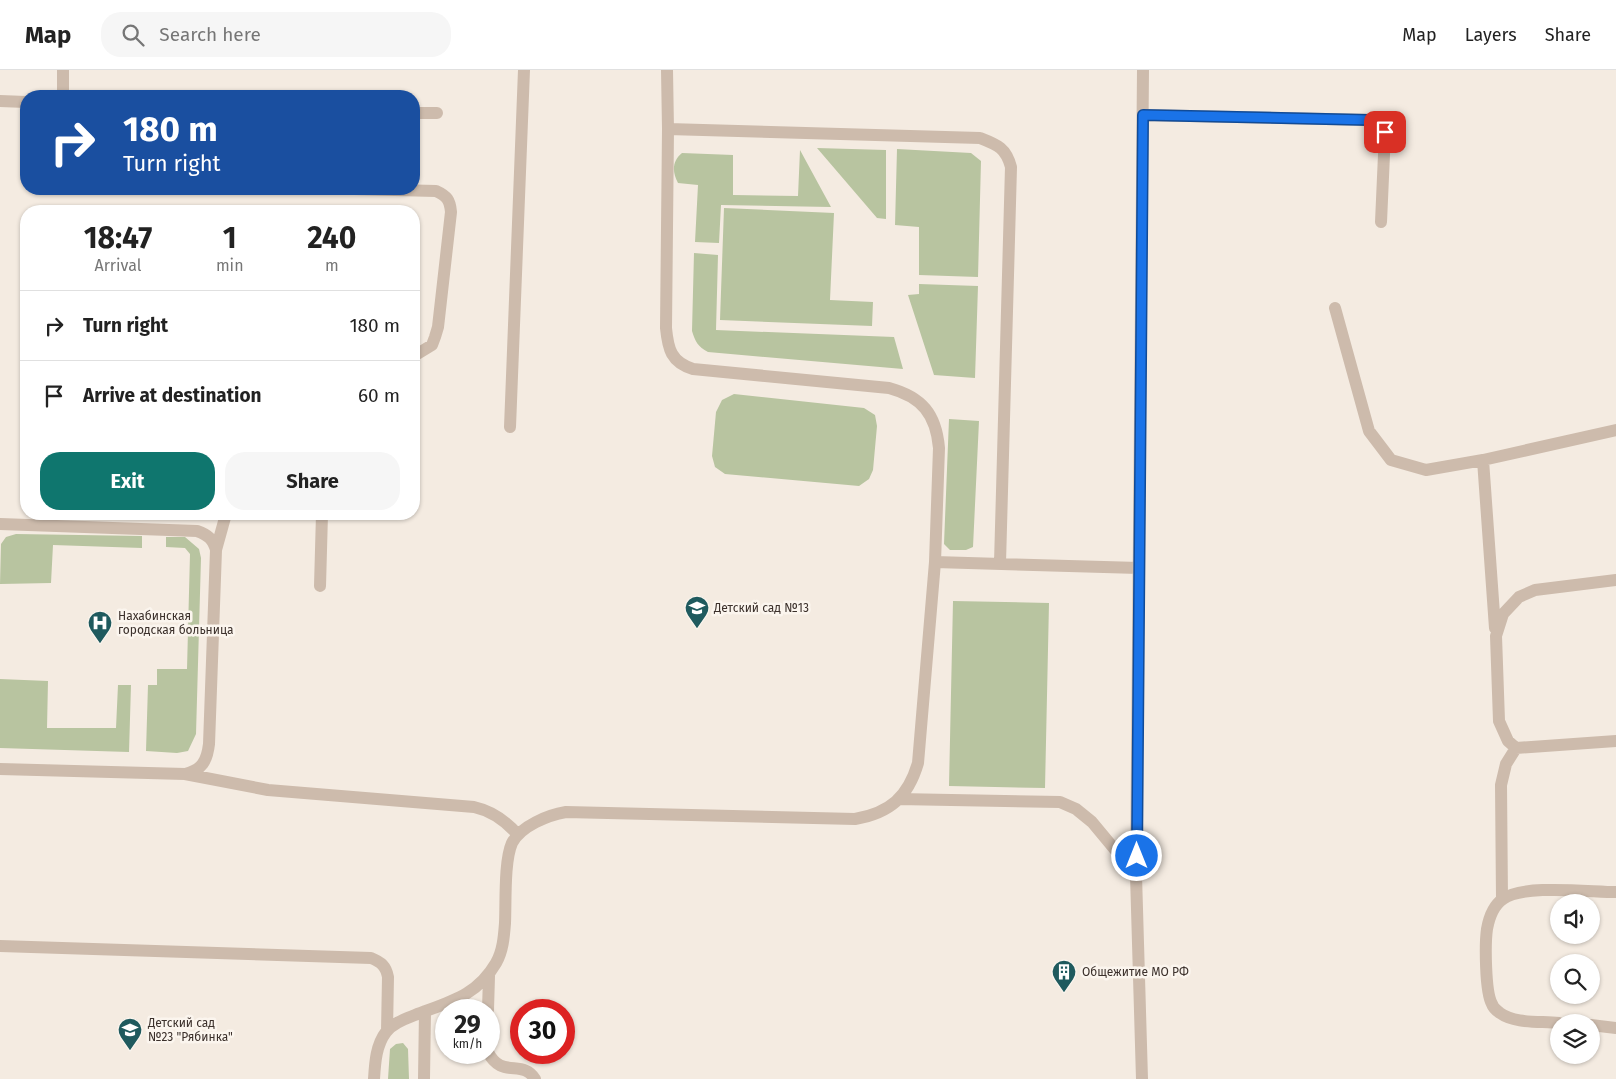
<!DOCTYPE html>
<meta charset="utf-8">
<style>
body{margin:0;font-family:"Fira Sans",sans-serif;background:#f6f6f6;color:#222;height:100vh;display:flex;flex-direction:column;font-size:19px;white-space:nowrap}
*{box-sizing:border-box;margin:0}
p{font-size:16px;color:#767676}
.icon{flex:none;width:28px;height:28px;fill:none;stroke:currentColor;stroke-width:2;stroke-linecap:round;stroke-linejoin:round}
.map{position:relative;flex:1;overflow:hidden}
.panel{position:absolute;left:20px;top:135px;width:400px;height:315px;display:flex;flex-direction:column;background:#fff;border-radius:20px;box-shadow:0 1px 4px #0004}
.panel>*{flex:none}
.top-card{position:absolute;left:20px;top:20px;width:400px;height:105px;border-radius:20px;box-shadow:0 1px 4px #0004;background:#1a4fa0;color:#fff;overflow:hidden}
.tools{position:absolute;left:1550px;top:824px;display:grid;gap:10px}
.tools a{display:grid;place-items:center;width:50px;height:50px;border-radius:50%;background:#fff;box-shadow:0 1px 4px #0004;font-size:25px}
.speed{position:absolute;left:435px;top:929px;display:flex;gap:10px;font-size:25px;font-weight:700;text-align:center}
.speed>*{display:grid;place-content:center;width:65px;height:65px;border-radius:50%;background:#fff;box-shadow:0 1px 4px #0004;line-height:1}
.speed small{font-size:12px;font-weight:400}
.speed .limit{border:8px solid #d22;background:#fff;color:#111}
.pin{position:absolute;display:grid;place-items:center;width:42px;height:42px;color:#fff;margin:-21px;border-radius:10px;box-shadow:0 2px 8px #0006}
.me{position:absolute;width:55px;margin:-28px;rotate:0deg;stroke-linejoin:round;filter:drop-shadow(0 0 4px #0008)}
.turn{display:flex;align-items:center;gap:18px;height:105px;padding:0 20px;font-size:22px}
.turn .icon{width:65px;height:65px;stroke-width:2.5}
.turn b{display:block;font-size:35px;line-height:42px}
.eta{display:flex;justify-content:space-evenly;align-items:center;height:85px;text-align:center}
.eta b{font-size:30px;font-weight:700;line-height:35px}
.action{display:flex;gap:10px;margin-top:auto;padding:10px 20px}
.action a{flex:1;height:58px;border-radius:20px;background:#0f766e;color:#fff;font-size:20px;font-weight:700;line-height:58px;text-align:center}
.action a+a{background:#f6f6f6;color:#222}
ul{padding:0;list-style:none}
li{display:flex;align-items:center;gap:15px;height:70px;padding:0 20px;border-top:1px solid #e0e0e0}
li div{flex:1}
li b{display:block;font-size:19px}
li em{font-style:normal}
header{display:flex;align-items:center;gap:30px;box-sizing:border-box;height:70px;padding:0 25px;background:#fff;border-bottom:1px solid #e0e0e0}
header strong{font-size:24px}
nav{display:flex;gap:28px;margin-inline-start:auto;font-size:18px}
.search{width:350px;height:45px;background:#f6f6f6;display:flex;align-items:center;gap:12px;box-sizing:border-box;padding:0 18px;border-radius:20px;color:#767676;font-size:19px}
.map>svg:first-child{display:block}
</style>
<header>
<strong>Map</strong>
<div class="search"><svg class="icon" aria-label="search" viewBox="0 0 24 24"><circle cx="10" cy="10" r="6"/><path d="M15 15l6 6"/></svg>Search here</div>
<nav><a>Map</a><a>Layers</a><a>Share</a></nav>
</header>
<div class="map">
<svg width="1616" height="1009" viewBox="0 0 1616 1009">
<rect width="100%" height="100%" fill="#f4ebe1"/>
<!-- green -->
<path fill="#b8c4a0" d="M817,78L886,80V149L877,148Z
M897,79L971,83L981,91L978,207L919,205V157L895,155Z
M800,80L831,137L721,135L719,173L695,172L698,115L678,113C672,102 672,91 682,83L733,85V125L798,126Z
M724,138L834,143L830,230L873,232L872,256L720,250Z
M694,183L718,185L716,260L894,267L903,299L708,282C698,277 695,271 692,261Z
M919,214L978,216L975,308L934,305L908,225L919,224Z
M734,324L864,338L875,345L877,356L873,400L869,409L859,416L725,404L715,397L712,386L716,342L722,330Z
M949,349L979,351L973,477L966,480H950L944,474Z
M16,464L142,466V478L53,475L51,513L0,514L1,474L6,467Z
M166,467H185L199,479L201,488L196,664L188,681L177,683L146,681L148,615H157V599H187L190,484L185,478L166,477Z
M953,531L1049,533L1045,718L949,716Z
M0,609L48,611L47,658H116L118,615H131L129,682L0,678Z
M403,973L408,979L409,1009H388L390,979L396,974Z"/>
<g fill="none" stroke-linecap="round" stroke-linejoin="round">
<!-- minor -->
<path stroke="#cdbbac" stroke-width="12" d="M63,26V0
M0,31L26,32
M414,43H437
M1143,45L1370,50L1379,54L1385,62L1381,152
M668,59L980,68C998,75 1006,78 1011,97L1000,493
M354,119L436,121C447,126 450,130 451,142L438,257L435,267L432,275L414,286
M1335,238L1369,361L1391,390L1426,400L1483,390
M510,357L524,0
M0,454L197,461C208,465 213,469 216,480L209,674C207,691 202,700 185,704L0,699
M216,480L226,444
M935,492L1139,498
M320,516L322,444
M1495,558L1483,390L1616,360
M1516,678L1616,671
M185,704L268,720L474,737C492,741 505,750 518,765
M898,729L1060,732L1076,739L1092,752L1136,805
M1502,829L1501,715L1506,694L1516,678L1508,671L1499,651L1496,566L1503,544L1519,527L1535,520L1616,510
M0,876L371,888C381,892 386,896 388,907L387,961
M488,940L489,906
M1559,953C1540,951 1515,954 1500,943C1497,941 1493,937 1492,934C1485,922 1485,873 1487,859C1489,848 1494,835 1503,829C1523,814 1590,822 1616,822
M1591,955L1616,958
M488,982C501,1009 523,989 535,1009
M374,1009C375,993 376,975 386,962C393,953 405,949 415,945C449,932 477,926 496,893C503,881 504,866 505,853C506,832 504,791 512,773C521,756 548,745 566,742L855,749C890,743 908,727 918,693L935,492L939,378C936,344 922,327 889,318L693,299C671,292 668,279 666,258L668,59L667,0
M424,1009L425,941
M1142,1009L1136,805L1143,0"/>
</g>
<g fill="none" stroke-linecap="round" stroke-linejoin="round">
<defs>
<path id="route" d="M1137,786L1143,45L1370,50L1379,54L1385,62"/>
</defs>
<!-- route casing -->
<use href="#route" stroke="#114b97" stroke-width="12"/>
<!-- route -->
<use href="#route" stroke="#1a73e8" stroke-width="9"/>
</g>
<!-- icons -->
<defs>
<symbol id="school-pin" viewBox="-11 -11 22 30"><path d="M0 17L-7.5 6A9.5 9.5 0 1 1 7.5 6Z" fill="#1f5a5e" stroke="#fbf5ee"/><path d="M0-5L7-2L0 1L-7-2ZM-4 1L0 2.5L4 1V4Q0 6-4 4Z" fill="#fff"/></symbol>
<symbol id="hospital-pin" viewBox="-11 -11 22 30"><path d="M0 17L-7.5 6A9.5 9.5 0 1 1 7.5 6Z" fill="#1f5a5e" stroke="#fbf5ee"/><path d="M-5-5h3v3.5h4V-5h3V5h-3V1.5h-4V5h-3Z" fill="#fff"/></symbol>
<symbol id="building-pin" viewBox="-11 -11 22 30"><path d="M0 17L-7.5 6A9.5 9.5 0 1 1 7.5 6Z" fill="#1f5a5e" stroke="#fbf5ee"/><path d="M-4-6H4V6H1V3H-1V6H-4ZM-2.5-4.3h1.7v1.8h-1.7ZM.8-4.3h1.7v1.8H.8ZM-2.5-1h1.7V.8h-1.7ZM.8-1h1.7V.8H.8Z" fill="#fff"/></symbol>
</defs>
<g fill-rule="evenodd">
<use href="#school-pin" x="683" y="524" width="28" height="38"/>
<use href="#hospital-pin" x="86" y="539" width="28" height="38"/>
<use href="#building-pin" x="1050" y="888" width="28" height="38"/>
<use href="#school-pin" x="116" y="946" width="28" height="38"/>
</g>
<g text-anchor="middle" stroke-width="5" stroke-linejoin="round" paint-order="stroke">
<!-- poi labels -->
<g font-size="12" fill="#3b302b" stroke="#fbf5ee" text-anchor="start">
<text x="714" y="542">Детский сад №13</text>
<text x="118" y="550">Нахабинская<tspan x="118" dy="14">городская больница</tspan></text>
<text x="1082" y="906">Общежитие МО РФ</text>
<text x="148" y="957">Детский сад<tspan x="148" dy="14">№23 "Рябинка"</tspan></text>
</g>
</g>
</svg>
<div class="tools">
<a><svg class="icon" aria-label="sound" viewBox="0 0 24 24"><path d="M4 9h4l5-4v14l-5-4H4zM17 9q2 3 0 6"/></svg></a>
<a><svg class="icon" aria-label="search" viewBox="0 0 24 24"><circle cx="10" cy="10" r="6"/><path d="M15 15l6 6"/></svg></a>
<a><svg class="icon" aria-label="layers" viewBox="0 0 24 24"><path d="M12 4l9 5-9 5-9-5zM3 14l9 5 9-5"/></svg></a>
</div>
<div class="speed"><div>29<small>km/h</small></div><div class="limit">30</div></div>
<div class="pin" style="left:1385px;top:62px;background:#d93025"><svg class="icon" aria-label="arrive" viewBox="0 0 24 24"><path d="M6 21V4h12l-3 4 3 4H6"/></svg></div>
<svg class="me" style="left:1137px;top:786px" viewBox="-20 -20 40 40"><circle r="17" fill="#1a73e8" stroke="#fff" stroke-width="3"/><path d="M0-11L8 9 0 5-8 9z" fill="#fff"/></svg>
<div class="top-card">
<div class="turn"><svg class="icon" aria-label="right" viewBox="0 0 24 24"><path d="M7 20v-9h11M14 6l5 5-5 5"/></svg><div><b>180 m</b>Turn right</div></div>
</div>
<section class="panel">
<div class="eta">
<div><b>18:47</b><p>Arrival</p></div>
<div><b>1</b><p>min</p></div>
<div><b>240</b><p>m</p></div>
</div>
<ul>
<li><svg class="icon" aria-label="right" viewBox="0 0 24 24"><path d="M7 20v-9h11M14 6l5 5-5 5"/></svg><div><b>Turn right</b></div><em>180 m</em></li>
<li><svg class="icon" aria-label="arrive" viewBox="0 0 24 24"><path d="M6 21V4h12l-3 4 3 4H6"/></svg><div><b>Arrive at destination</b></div><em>60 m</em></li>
</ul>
<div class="action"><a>Exit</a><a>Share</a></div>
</section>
</div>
